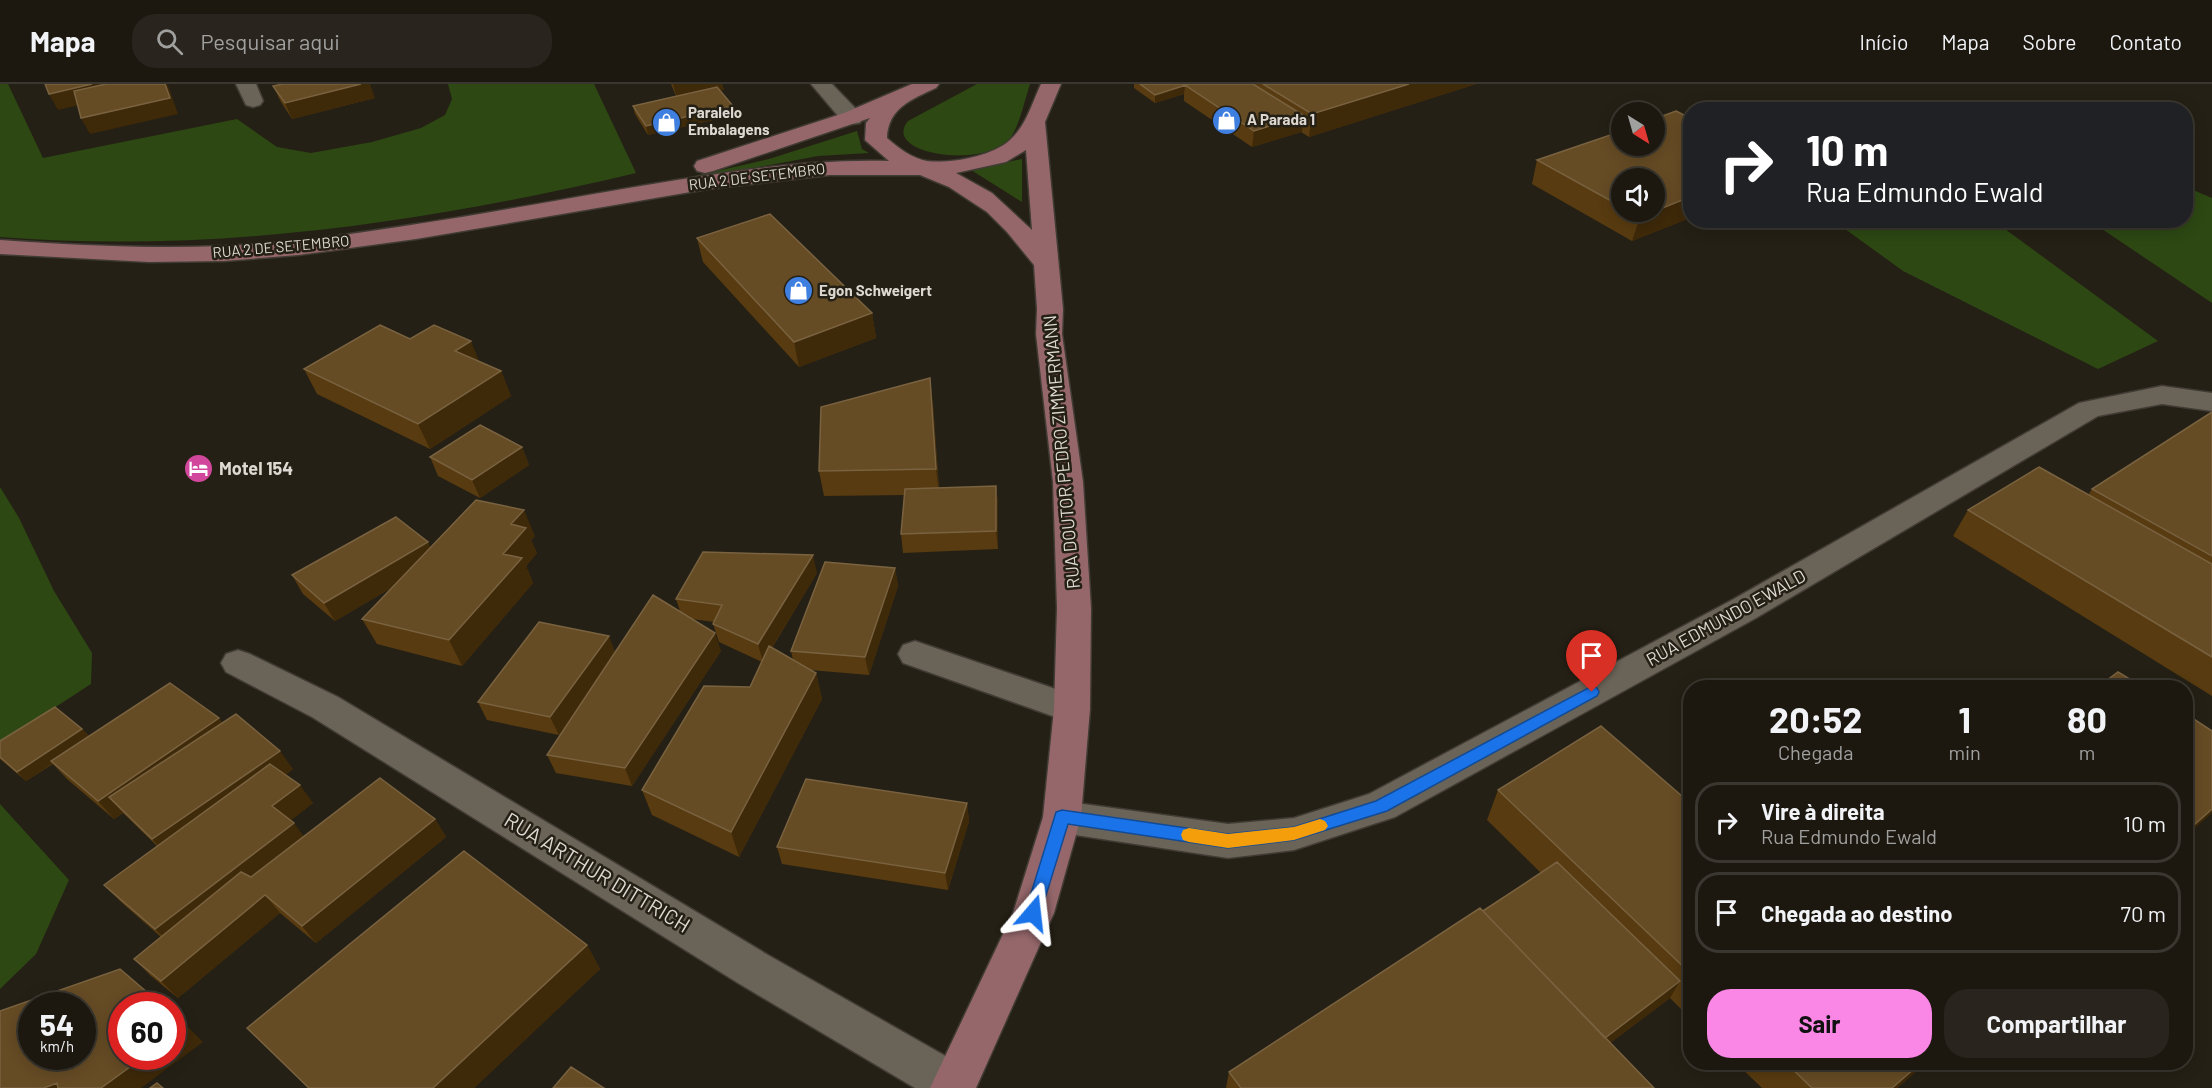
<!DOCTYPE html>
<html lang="pt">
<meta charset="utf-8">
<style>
body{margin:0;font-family:Barlow,sans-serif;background:#29251e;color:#f1f3f6;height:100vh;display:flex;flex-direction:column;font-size:22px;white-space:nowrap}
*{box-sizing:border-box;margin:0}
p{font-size:20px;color:#a0a09f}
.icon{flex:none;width:33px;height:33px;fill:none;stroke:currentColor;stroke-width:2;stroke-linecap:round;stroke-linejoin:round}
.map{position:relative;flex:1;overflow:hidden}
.details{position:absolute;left:1683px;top:596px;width:510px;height:390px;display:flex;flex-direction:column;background:#1c1810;border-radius:24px;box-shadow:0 3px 15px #0003,0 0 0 2px #3a3730}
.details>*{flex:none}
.hud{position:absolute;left:1683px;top:18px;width:510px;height:126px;border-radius:24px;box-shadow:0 3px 15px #0003,0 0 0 2px #3a3730;background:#202124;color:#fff;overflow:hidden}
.needle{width:39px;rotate:143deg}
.tools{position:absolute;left:1611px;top:18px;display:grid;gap:12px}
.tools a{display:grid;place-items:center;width:54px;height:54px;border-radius:50%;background:#1c1810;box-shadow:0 3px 15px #0003,0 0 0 2px #3a3730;font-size:30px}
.speed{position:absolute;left:18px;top:908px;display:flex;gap:12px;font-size:30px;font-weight:700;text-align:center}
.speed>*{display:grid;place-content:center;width:78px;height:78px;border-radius:50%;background:#1c1810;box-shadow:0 3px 15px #0003,0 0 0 2px #3a3730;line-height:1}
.speed small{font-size:15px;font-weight:400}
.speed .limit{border:9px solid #d22;background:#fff;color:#111}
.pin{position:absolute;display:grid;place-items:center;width:51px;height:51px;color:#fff;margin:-62px -26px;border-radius:50% 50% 50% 0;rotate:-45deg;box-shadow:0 0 6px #0007}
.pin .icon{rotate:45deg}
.me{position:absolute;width:66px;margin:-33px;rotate:17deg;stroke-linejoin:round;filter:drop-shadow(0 0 4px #0008)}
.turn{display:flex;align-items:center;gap:21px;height:126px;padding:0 24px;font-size:27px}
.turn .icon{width:78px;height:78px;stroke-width:2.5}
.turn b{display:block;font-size:42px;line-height:51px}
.eta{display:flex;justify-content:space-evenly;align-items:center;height:102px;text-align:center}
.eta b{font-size:36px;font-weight:700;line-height:42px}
.button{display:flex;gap:12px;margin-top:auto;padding:12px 24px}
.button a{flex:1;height:69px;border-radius:24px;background:#fa87e6;color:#111;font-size:24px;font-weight:700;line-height:69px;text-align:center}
.button a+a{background:#29251e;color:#f1f3f6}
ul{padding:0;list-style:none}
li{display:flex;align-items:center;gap:18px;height:81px;margin:0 12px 9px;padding:0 12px;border:3px solid #3a3730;border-radius:24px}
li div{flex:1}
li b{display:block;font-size:22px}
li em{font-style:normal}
header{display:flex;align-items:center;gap:36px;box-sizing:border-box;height:84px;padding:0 30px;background:#1c1810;border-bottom:2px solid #3a3730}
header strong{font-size:28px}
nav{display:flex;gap:33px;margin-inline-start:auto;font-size:21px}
.search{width:420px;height:54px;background:#29251e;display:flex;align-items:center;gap:15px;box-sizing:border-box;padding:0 21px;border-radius:24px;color:#a0a09f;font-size:22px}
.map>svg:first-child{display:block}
</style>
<header>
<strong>Mapa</strong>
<div class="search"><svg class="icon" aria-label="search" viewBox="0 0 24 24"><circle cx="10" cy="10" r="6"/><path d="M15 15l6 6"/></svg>Pesquisar aqui</div>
<nav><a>Início</a><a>Mapa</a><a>Sobre</a><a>Contato</a></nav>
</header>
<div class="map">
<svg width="2212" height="1004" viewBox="0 0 2212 1004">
<rect width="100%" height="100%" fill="#252015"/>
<!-- green -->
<path fill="#2d4813" d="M0,0H8L43,74L237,35L277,63L311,69L372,58L421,44L445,31L452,15L448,0H594L636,89C429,138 214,170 0,153Z
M977,0H1030C1025,15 1020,40 1011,53C988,86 880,71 908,37Z
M857,47L862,65L869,69L818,72L625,108L769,75Z
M1022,75V118L971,86Z
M2186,103L2212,114V219L2090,137L2186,136Z
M1834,137H1994L2158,257L2098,285L1903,187Z
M0,403L19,434L54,507L92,569L91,600L0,659Z
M0,720L69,796L36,870L0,905Z"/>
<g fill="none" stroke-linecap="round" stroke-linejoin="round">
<defs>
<path id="minor" d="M236,0H256L263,17L260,21L253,23L246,21Z
M811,0H832L860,29L863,34L860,39L852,40L844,39Z
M2162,302L2212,309V327L2162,320L2098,332L1756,534L1395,733L1294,766L1228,774L1062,749L1048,744L1043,733L1048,722L1062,717L1228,740L1294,734L1369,710L1732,516L2079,319Z
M915,557L1085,615L1090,625L1085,635L1072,639L903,579L898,570L903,561Z
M238,566L250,570L338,613L768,871L970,986L976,1004H915L738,899L312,633L226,588L221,579L226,570Z"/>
<path id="major" d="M912,0H939L936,4C912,15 888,24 887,54C897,63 913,75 927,77C950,80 993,72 1010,56C1026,42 1032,19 1041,0H1061L1045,38L1063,225L1062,250L1083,398L1091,524L1090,625L1081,733L1054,829L976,1004H930L1013,829L1043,733L1054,625L1057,524L1053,398L1036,250L1037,225L1034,181L1007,148L987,128L949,103L920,91H829L708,105L416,155L298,171L224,177L149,178L0,170V156C74,161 148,165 223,162C288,160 352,150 417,140C503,127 590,110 677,96C747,85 817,75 889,77L865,56L866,39L870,34L713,87L705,89L697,87L694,82L697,77L844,29ZM1026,66L1032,146L992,109L956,89L1006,78Z"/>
</defs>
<!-- minor casing -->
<use href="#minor" stroke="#403b34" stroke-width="3"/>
<!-- major casing -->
<use href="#major" stroke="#403b34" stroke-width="3"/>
<!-- minor -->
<use href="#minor" fill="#6a6357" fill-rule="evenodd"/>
<!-- major -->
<use href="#major" fill="#95676b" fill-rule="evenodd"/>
</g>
<!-- wall -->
<path fill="#583b10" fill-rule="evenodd" d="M671,0H722L724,6H720L733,22L735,31L648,51L635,30L633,22L676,12Z
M1134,0H1476L1309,53L1301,48L1252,63L1184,17V10L1155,19L1134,4Z
M273,2L375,14L292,35L281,18Z
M1676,27L1690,34V134L1632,157L1532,100L1537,76L1622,47V62H1654V35ZM1622,94H1654V128H1622Z
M697,154L872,229L876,254L799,283L703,178Z
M410,255L479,277L501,287L511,312L430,365L317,310L304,285Z
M933,320L939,404L996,402L998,420V465L903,469L901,450L904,411L824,412L819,387Z
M2212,328V612L1953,452L1968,426L2088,411L2092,405Z
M522,363L529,381L480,414L438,392L430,373Z
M535,452L531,456L537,469L526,482L533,499L462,582L377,560L362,535L393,503L335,537L303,510L292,491L430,464Z
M895,484L898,502L869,591L810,586L816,589L822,615L739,773L652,731L642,706L750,603L762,578L719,558L713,540L714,538L692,535L721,567L632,702L556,689L547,671L575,628L559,651L487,636L478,618L615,568L680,527L676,515L817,489L772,564L793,576L791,567Z
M222,639L293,685L285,691L313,719L291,736L304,753L435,735L446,753L316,859L280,829L178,914L151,892L134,875L161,853L121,818L104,801L157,762L123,729L114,735L67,695L53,680L26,697L0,675V657L82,645L89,652Z
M1498,706L1690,719V934L1670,914L1610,959L1654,1004H1226L1229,988L1541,789L1487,736Z
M967,719L969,737L948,806L782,780L777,763Z
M587,861L600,885L474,1004H308L247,944Z
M1735,978H1927L1897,1004H1762Z"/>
<!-- shaded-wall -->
<path fill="#3e2909" d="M92,0H135L139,7L58,26L49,10Z
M165,0H167L169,4L178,30L90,50L81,34Z
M361,0H370L375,14L292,35L285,19Z
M673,0H722L724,6L677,14Z
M1409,0H1476L1309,53L1312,30Z
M1185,2L1184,10L1155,19V11Z
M733,22L735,31L648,51L646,42Z
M1303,31L1302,48L1252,63L1254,47Z
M1690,113V134L1632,157L1640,133Z
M872,229L876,254L799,283L794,258Z
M471,257L481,282L455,267Z
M501,287L511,312L430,365L418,340Z
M930,294L933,320L939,411L936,385Z
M522,363L529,381L480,414L472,396Z
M996,402L998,420V465L996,447Z
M524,426L535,452L531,456L537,469L526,482L533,499L462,582L449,556L503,470L511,440Z
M428,458L437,477L335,537L324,519Z
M813,471L817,489L763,578L758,560Z
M895,484L898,502L869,591L865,573Z
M715,549L721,567L632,702L625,684Z
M609,552L616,570L559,651L550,633Z
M816,589L822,615L739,773L731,748Z
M219,634L232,652L109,713L123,729L114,735L98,717Z
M82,645L91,654L26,697L17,688Z
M280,667L293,685L168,772L152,755Z
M300,701L313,719L286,740L272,722Z
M967,719L969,737L948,806L945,789Z
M2212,725V729L2186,752V748Z
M435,735L446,753L316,859L302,842Z
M294,739L307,757L172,862L155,845Z
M265,811L280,829L178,914L161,897Z
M587,861L600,885L474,1004H433Z
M1680,897L1670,914L1590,974L1599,958Z
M186,941L203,958L141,1004H101L145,972H172V951Z
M1922,978H1927L1897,1004H1892Z
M57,999L63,1004H44Z"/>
<!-- building -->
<path fill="#664c25" stroke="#796240" stroke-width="1.5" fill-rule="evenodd" d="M45,0H92L49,10Z
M106,0H165L170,14L81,34L74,7Z
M283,0H361L285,19L273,2Z
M1140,0H1189L1155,11Z
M1189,0H1253L1303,31L1254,47L1185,1Z
M1263,0H1409L1312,30Z
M717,3L733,22L646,42L633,22Z
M1676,27L1690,34V113L1640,133L1629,128H1654V94H1622V123L1537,76L1622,47V62H1654V35Z
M770,130L872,229L794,258L697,154Z
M380,241L410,255L434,241L471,257L455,267L501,287L418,340L304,285Z
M930,294L936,385L819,387L821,323Z
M2212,328V472L2092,405Z
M480,341L522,363L472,396L430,373Z
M2039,383L2212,480V573L1968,426Z
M996,402V447L901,450L905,405Z
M476,416L524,426L511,440L526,444L503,470L522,474L449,556L362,535Z
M396,433L428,458L324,519L292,491Z
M703,468L813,471L758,560L713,540L722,521L676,515Z
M825,478L895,484L865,573L791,567Z
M653,511L715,549L625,684L547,671Z
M539,538L609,552L550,633L478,618Z
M769,562L816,589L731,748L642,706L704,602L750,603Z
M2118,588L2143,603H2098Z
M170,599L219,634L98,717L51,677Z
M55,623L82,645L17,688L0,673V657Z
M236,630L280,667L152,755L109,713Z
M2186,630L2212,647V725L2186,748Z
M1601,642L1690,719V889L1498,706Z
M270,680L300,701L272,722L294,739L155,845L104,801Z
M380,694L435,735L302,842L265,811L161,897L134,875L241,788L251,793Z
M806,695L967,719L945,789L777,763Z
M464,767L587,861L433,1004H309L247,944Z
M1557,778L1680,897L1605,954L1483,827Z
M1480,824L1654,1004H1241L1229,988Z
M120,885L162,921H122V972H145L101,1004H58L57,999L44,1004H0V927ZM32,921H82V972H32Z
M172,930L186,941L172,951Z
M1785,978H1922L1892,1004H1812Z
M571,983L604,1004H553Z
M157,999L163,1004H150Z"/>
<!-- route -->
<path fill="#1a73e8" stroke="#114b97" stroke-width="1.5" d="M1592,602L1597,604L1599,608L1597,612L1387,727L1294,756L1228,764L1068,740L1039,834L1033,836L1027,834L1025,829L1056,728L1062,726L1228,750L1294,743L1376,717Z"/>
<!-- slow -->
<path fill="#f59e0b" d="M1320,735L1325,737L1328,742L1325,746L1294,756L1228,764L1189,758L1183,756L1181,751L1183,746L1189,744L1228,750L1294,743Z"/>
<!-- icons -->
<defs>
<symbol id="shop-disc" viewBox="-11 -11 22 22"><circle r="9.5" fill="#3f7fe0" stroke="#252015"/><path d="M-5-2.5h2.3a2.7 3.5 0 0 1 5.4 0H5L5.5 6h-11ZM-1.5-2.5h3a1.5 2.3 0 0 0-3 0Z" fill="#fff"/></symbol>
<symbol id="hotel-disc" viewBox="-11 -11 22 22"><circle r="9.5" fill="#d1479c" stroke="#252015"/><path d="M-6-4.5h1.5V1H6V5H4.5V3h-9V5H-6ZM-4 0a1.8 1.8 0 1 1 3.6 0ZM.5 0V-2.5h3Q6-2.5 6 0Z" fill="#fff"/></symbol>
</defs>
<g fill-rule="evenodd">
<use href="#shop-disc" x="1210" y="20" width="33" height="33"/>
<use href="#shop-disc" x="650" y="22" width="33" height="33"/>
<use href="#shop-disc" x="782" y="190" width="33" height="33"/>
<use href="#hotel-disc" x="182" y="368" width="33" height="33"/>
</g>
<g text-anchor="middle" stroke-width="5" stroke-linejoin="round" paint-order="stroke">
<!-- far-poi labels -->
<g font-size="15" font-weight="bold" fill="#ddd9d2" stroke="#252015" text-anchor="start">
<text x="688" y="34">Paralelo<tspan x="688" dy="17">Embalagens</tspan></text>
<text x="1247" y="41">A Parada 1</text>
<text x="819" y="212">Egon Schweigert</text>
</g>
<!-- far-street labels -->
<g font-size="15" fill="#ddd9d2" stroke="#252015">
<text transform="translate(757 93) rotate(-7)" y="5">RUA 2 DE SETEMBRO</text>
<text transform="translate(281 163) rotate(-5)" y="5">RUA 2 DE SETEMBRO</text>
</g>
<!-- street labels -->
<g font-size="18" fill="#ddd9d2" stroke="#252015">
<text transform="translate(1062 368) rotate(-95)" y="6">RUA DOUTOR PEDRO ZIMMERMANN</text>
<text transform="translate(1726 534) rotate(-29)" y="6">RUA EDMUNDO EWALD</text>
</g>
<!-- poi labels -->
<g font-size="18" font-weight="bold" fill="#ddd9d2" stroke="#252015" text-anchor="start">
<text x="219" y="391">Motel 154</text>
</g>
<!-- near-street labels -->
<g font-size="21" fill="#ddd9d2" stroke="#252015">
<text transform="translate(597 789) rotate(31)" y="7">RUA ARTHUR DITTRICH</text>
</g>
</g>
</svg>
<div class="tools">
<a><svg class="needle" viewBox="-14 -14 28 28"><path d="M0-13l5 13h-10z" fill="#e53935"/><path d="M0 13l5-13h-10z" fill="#a0a09f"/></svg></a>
<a><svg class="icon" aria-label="sound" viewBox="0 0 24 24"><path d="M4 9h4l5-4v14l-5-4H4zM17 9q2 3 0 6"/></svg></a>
</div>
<div class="speed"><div>54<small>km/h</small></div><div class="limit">60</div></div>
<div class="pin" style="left:1592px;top:608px;background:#d93025"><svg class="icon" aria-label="arrive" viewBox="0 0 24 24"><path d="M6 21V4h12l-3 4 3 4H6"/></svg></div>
<svg class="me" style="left:1033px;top:829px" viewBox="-20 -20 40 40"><path d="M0-17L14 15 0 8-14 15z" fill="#1a73e8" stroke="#fff" stroke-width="4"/></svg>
<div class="hud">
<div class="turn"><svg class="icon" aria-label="right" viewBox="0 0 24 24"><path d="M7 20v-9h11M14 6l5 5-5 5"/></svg><div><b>10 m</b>Rua Edmundo Ewald</div></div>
</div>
<section class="details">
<div class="eta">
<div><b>20:52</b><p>Chegada</p></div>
<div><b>1</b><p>min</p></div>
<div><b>80</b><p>m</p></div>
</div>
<ul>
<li><svg class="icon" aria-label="right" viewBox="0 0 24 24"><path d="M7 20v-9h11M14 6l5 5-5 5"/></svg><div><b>Vire à direita</b><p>Rua Edmundo Ewald</p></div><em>10 m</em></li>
<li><svg class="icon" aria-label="arrive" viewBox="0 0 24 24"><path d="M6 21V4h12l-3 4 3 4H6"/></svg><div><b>Chegada ao destino</b></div><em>70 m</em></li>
</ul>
<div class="button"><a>Sair</a><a>Compartilhar</a></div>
</section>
</div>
